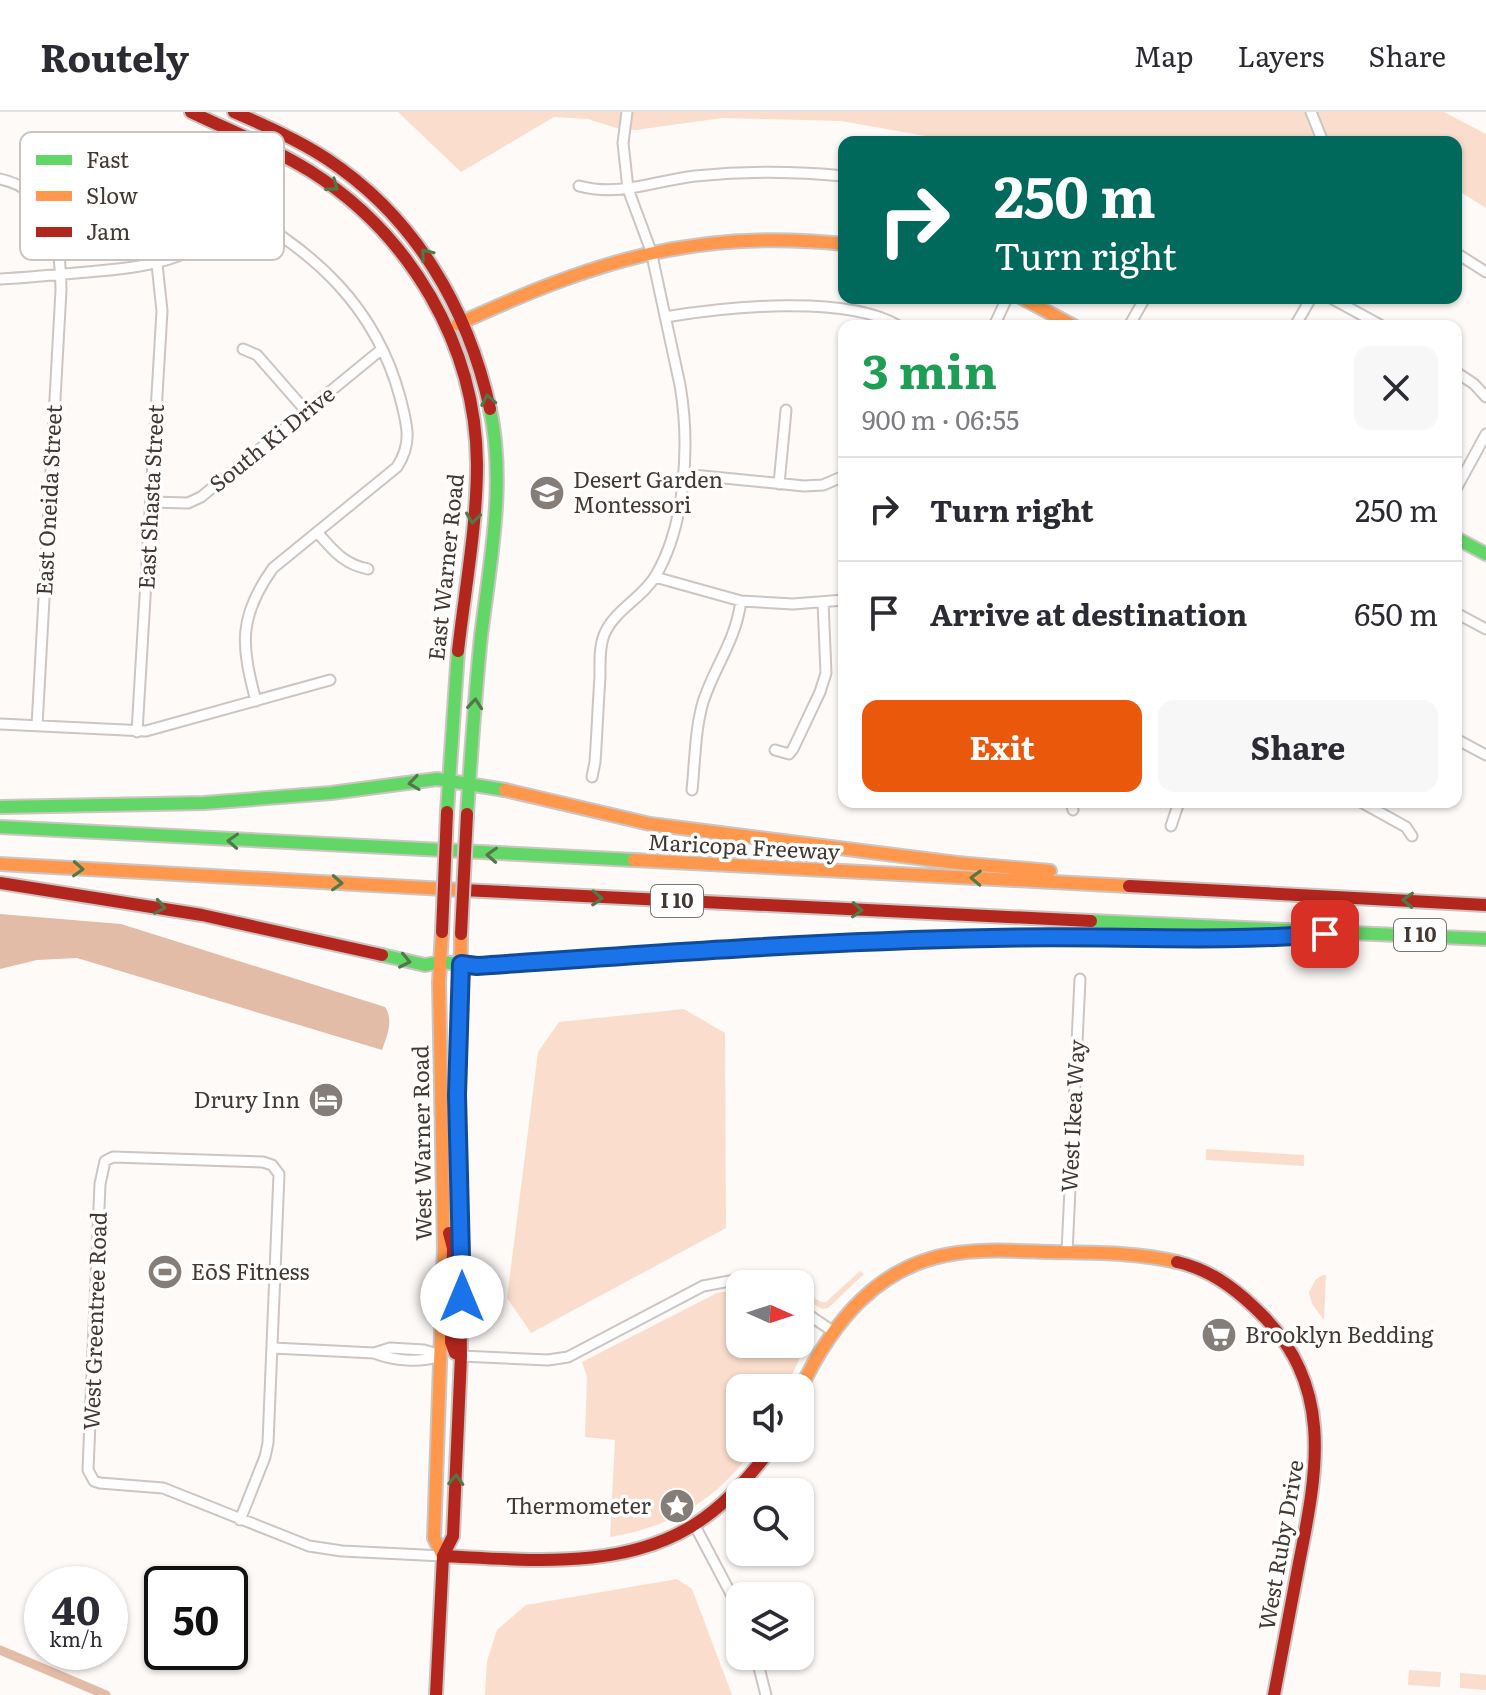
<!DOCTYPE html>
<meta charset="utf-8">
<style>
body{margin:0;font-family:Literata,serif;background:#f7f7f7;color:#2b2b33;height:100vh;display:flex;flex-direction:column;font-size:30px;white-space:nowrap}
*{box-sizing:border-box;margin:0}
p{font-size:26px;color:#7c7c81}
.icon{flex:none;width:44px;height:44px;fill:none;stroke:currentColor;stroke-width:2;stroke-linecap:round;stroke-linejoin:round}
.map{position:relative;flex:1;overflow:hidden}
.side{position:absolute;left:838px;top:208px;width:624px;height:488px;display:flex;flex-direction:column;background:#fff;border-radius:16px;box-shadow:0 2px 6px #0004}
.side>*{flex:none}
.banner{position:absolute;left:838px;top:24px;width:624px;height:168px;border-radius:16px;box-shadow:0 2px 6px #0004;background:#00695c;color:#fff;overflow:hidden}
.needle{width:52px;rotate:93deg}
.tools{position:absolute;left:726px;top:1158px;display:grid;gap:16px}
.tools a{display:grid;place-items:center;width:88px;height:88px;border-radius:16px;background:#fff;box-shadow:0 2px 6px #0004;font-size:40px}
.speed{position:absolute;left:24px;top:1454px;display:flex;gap:16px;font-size:40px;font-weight:700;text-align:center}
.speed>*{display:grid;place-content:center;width:104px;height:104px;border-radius:50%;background:#fff;box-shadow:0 2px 6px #0004;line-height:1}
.speed small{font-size:20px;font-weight:400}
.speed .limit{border:4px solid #111;border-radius:12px;background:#fff;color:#111}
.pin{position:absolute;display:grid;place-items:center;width:68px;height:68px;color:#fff;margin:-34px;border-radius:16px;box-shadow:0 4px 12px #0006}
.me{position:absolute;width:88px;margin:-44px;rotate:0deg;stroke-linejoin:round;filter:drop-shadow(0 0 6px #0008)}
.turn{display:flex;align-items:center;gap:28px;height:168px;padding:0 24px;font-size:36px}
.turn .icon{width:104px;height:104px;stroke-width:2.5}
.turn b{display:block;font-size:56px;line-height:68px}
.round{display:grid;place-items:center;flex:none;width:84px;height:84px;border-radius:16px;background:#f7f7f7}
.headline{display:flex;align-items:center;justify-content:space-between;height:136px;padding:0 24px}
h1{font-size:48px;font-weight:700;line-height:60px;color:#1e9e55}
.button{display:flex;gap:16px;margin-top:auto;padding:16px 24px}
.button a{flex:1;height:92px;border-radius:16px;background:#ea580c;color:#fff;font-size:32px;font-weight:700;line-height:92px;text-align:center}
.button a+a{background:#f7f7f7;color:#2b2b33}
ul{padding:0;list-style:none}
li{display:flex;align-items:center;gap:24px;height:104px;padding:0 24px;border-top:2px solid #e1e1e2}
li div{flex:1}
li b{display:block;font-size:30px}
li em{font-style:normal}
header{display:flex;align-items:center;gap:48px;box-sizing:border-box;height:112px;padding:0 40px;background:#fff;border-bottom:2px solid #e1e1e2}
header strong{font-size:38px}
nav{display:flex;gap:44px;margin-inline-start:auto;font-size:28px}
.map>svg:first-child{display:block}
</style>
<header>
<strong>Routely</strong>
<nav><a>Map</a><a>Layers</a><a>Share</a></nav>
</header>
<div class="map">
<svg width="1486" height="1583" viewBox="0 0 1486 1583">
<rect width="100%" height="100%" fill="#fdfaf8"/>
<!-- green -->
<path fill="#faddcd" d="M398,0H1444L1486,22V96L1456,77V30H959L841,9L722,6L636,18L616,16L588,7L554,5L461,60Z
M684,897L725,921L726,1116L531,1221L507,1186L538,940L559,910Z
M1206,1037L1304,1043V1054L1206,1048Z
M860,1159L864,1162L828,1196L822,1197L805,1187L808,1182L821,1190H826Z
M1323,1163H1326L1324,1208L1312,1192L1309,1180L1316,1167Z
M735,1178L740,1179V1232H800V1210L810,1218L809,1226L786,1276H740V1336H754C718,1387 672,1415 610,1425L615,1328L585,1325L587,1265L582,1250L717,1181Z
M677,1467L692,1477L732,1583H485L487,1549L497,1518L526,1493Z
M1409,1558L1441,1560L1440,1575L1408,1573Z
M1460,1561L1486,1563V1578L1460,1576Z"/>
<!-- water -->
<path fill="#e2bca6" d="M0,802L121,812L385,895C394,908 387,924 382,938L77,846L37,848L0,857Z"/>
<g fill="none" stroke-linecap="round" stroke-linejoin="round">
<!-- canal -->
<path stroke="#e2bca6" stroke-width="9" d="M0,1538L106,1583"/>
<defs>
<path id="street" d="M1311,0L1323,30
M0,67C55,79 60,129 61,178L37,614
M579,74C621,85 653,69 695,64C745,59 794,59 844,64
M237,97C316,140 376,196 400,285C407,313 413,330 397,355L273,456C238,505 241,533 256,589
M1456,141L1486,160
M0,167C33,165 65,162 98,159C152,154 206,147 237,96C252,72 261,44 275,19
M1331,186L1382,214
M665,205C726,195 846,182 899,214
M994,214L1007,186
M1129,214L1145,186
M1295,214L1311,186
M243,237L257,243L306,299
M1456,260L1474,272L1486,285
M683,362L804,374L823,373L844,364
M779,372L786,298
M1456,377L1486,322
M151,390L188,391L201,385L382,237
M317,420C333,438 343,452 368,457
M655,465L741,489L793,492L844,488
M1456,501L1486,517
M0,612L146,619L330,568
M137,620L162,199L157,152
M1456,627L1486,643
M775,638L789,642L793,637L820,580L826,561L823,490
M592,665L595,650C597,622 598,593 600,565C600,551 599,536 604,523C614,498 643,486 656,463C686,412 690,331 680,273L651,139L628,77L623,31L627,0
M692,678C695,649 695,618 703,590C715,553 735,531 741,489
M1071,690L1073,698
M1361,690L1406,715L1412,724
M1171,714L1179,690
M1067,1140L1080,867
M800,1197L831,1218
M273,1236L374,1241L390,1236L424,1238L441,1243
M374,1241C394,1249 420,1251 440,1244
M461,1244L548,1248L568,1245L703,1174L735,1168L758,1172
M240,1408L265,1345L268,1331L279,1062L272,1053L263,1050L113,1045L105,1049L100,1072L88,1358L94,1369L100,1371L163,1376L309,1434L342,1439L443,1444
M695,1414L740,1499
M756,1544L766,1583"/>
<path id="fast" d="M1456,426L1486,442
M0,695L204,691L331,681L437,667L505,678
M447,700L458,539
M467,702C471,643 475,583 481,524C490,450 506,371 490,297
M0,715L634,748
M1091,809L1486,827
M382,843L425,853L441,850L477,854L856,829"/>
<path id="slow" d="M1022,186L1074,214
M458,212C593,150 694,116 844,132
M505,678L650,712L957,751L1050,759
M634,748L1129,774
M0,752L462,778
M442,820L439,870L444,1136L434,1426L443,1444
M458,1049L461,822
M800,1278C832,1210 879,1151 958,1141C988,1137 1019,1139 1049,1140C1092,1141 1135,1140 1177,1150"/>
<path id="jam" d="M191,0C231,19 273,36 310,59C410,122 476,233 477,352C477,414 465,477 458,539
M234,0C266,14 298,28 327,47C415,105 468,196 490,297
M0,771L202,803L382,843
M1129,774L1486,793
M462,778L1091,809
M856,829L1049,824L1273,826
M449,1121L453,1136L451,1230L455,1241L461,1244
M1177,1150C1208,1157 1232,1174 1255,1196C1335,1270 1318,1356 1299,1451C1291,1495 1282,1539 1274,1583
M443,1444C529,1448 630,1460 704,1406C731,1387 751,1362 772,1336
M436,1583L443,1444L453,1424L461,1244L458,1049"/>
</defs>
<!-- street casing -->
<use href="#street" stroke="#ccc5c1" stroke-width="13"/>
<!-- fast casing -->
<use href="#fast" stroke="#ccc5c1" stroke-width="16"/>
<!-- slow casing -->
<use href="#slow" stroke="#ccc5c1" stroke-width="16"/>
<!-- jam casing -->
<use href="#jam" stroke="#ccc5c1" stroke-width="16"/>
<!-- street -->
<use href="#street" stroke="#fffefe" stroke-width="9"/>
<!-- fast -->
<use href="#fast" stroke="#63d668" stroke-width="12"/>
<!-- slow -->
<use href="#slow" stroke="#ff974d" stroke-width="12"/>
<!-- jam -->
<use href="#jam" stroke="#b3261e" stroke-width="12"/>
<defs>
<path id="jam-bridge" d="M442,820L447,700
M461,822L467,702"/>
</defs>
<!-- jam-bridge casing -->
<use href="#jam-bridge" stroke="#ccc5c1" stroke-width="16" stroke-linecap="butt"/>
<!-- jam-bridge -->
<use href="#jam-bridge" stroke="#b3261e" stroke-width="12"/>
</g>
<!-- one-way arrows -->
<defs><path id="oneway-chevron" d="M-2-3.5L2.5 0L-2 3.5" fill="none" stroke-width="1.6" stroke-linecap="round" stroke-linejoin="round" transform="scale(2)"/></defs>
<g stroke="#507848">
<use href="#oneway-chevron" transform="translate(333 74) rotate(36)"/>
<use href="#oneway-chevron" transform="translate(426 142) rotate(-129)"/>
<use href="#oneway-chevron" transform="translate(488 288) rotate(-101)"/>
<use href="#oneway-chevron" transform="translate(473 406) rotate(97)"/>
<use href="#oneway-chevron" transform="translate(475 592) rotate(-85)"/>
<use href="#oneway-chevron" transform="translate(414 671) rotate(172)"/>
<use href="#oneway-chevron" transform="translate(233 729) rotate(-177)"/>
<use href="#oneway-chevron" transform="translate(492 743) rotate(-177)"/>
<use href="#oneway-chevron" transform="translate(78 757) rotate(3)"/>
<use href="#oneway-chevron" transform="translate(976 766) rotate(-178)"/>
<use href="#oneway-chevron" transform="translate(337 771) rotate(3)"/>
<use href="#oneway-chevron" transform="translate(597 786) rotate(2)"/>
<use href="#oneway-chevron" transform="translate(1408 788) rotate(-177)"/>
<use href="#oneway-chevron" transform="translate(160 795) rotate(10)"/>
<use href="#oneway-chevron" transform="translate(857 798) rotate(3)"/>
<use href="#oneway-chevron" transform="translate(405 849) rotate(12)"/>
<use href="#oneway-chevron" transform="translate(456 1368) rotate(-87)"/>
</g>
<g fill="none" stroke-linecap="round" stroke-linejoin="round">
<defs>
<path id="route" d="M462,1185L457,983L461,852L477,854C649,842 820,829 992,826C1103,823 1214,831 1325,822"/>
</defs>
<!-- route casing -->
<use href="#route" stroke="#114b97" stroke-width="20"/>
<!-- route -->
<use href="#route" stroke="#1a73e8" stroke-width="14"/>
</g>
<!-- icons -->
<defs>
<symbol id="school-disc" viewBox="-11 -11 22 22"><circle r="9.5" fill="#857d77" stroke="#fff"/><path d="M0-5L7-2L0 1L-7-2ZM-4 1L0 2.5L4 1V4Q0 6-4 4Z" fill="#fff"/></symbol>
<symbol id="hotel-disc" viewBox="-11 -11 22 22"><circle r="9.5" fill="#857d77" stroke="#fff"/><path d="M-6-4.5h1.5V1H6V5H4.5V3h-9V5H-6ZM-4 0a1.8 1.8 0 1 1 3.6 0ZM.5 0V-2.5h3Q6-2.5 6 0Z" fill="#fff"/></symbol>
<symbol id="stadium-disc" viewBox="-11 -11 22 22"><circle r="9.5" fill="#857d77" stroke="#fff"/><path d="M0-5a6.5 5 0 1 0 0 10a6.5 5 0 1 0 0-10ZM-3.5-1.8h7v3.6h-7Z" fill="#fff"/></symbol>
<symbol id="supermarket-disc" viewBox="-11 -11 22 22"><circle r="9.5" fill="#857d77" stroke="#fff"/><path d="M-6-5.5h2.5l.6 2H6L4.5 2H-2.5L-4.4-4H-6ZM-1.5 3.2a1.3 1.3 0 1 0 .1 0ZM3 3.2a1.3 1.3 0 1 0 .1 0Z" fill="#fff"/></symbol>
<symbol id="sight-disc" viewBox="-11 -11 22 22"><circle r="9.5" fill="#857d77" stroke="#fff"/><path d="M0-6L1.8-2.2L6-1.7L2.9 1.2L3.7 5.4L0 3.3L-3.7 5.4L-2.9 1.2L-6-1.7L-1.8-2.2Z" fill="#fff"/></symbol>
</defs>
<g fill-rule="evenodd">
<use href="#school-disc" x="527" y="361" width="40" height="40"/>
<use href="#hotel-disc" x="306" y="968" width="40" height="40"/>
<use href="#stadium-disc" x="145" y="1140" width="40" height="40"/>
<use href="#supermarket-disc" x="1199" y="1203" width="40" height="40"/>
<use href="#sight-disc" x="657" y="1374" width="40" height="40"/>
</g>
<g text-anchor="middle" stroke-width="7" stroke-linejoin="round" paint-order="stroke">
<!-- shield labels -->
<g fill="#fff" stroke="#7c7470" stroke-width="2">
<rect x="651" y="773" width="52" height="32" rx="6"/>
<rect x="1394" y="807" width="52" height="32" rx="6"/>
</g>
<g font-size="20" font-weight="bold" fill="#443932">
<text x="677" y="796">I 10</text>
<text x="1420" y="830">I 10</text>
</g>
<!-- street labels -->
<g font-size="22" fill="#443932" stroke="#fff">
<text transform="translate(272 327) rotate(-39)" y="8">South Ki Drive</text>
<text transform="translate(151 385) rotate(-87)" y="8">East Shasta Street</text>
<text transform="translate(49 388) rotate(-87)" y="8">East Oneida Street</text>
<text transform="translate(446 455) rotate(-84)" y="8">East Warner Road</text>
<text transform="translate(744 735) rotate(3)" y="8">Maricopa Freeway</text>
<text transform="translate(1073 1004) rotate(-87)" y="8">West Ikea Way</text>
<text transform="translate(422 1031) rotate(-91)" y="8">West Warner Road</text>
<text transform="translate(95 1209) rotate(-88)" y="8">West Greentree Road</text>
<text transform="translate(1281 1433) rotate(-80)" y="8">West Ruby Drive</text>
</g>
<!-- poi labels -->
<g font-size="22" fill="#443932" stroke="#fff" text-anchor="start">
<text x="573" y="376">Desert Garden<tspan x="573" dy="25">Montessori</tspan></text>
<text x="300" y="996" text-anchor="end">Drury Inn</text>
<text x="191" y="1168">EōS Fitness</text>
<text x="1245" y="1231">Brooklyn Bedding</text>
<text x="651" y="1402" text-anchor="end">Thermometer</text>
</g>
</g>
<!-- legend -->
<rect x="20" y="20" width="264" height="128" rx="12" fill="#fff" stroke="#c7c4c2" stroke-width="2"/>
<rect x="36" y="43" width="36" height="10" fill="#63d668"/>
<rect x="36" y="79" width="36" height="10" fill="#ff974d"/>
<rect x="36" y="115" width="36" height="10" fill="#b3261e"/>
<g font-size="22" fill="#443932">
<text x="86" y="56">Fast</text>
<text x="86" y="92">Slow</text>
<text x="86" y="128">Jam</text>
</g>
</svg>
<div class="tools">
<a><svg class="needle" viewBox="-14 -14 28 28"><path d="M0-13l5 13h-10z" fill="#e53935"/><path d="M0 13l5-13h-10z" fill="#7c7c81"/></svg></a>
<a><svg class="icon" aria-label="sound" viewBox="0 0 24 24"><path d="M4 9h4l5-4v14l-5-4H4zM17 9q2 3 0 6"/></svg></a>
<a><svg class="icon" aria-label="search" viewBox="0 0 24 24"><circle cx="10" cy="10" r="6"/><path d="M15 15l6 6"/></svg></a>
<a><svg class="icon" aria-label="layers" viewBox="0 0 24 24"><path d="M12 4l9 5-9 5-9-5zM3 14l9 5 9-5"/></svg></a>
</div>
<div class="speed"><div>40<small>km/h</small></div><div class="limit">50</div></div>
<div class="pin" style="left:1325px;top:822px;background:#d93025"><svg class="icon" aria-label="arrive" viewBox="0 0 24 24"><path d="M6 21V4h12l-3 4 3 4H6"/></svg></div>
<svg class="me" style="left:462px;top:1185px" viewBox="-20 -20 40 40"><circle r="19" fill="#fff"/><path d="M0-13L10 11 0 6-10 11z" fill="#1a73e8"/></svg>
<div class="banner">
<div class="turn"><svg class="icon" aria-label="right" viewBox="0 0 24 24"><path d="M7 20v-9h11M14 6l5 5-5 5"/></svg><div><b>250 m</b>Turn right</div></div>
</div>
<section class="side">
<div class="headline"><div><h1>3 min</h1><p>900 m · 06:55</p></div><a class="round"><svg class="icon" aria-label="close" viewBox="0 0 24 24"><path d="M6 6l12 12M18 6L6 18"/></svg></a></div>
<ul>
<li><svg class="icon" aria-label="right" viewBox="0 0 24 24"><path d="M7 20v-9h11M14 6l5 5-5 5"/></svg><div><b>Turn right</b></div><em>250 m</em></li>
<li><svg class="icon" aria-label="arrive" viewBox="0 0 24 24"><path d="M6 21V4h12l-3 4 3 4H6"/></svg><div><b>Arrive at destination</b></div><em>650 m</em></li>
</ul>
<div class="button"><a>Exit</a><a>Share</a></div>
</section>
</div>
